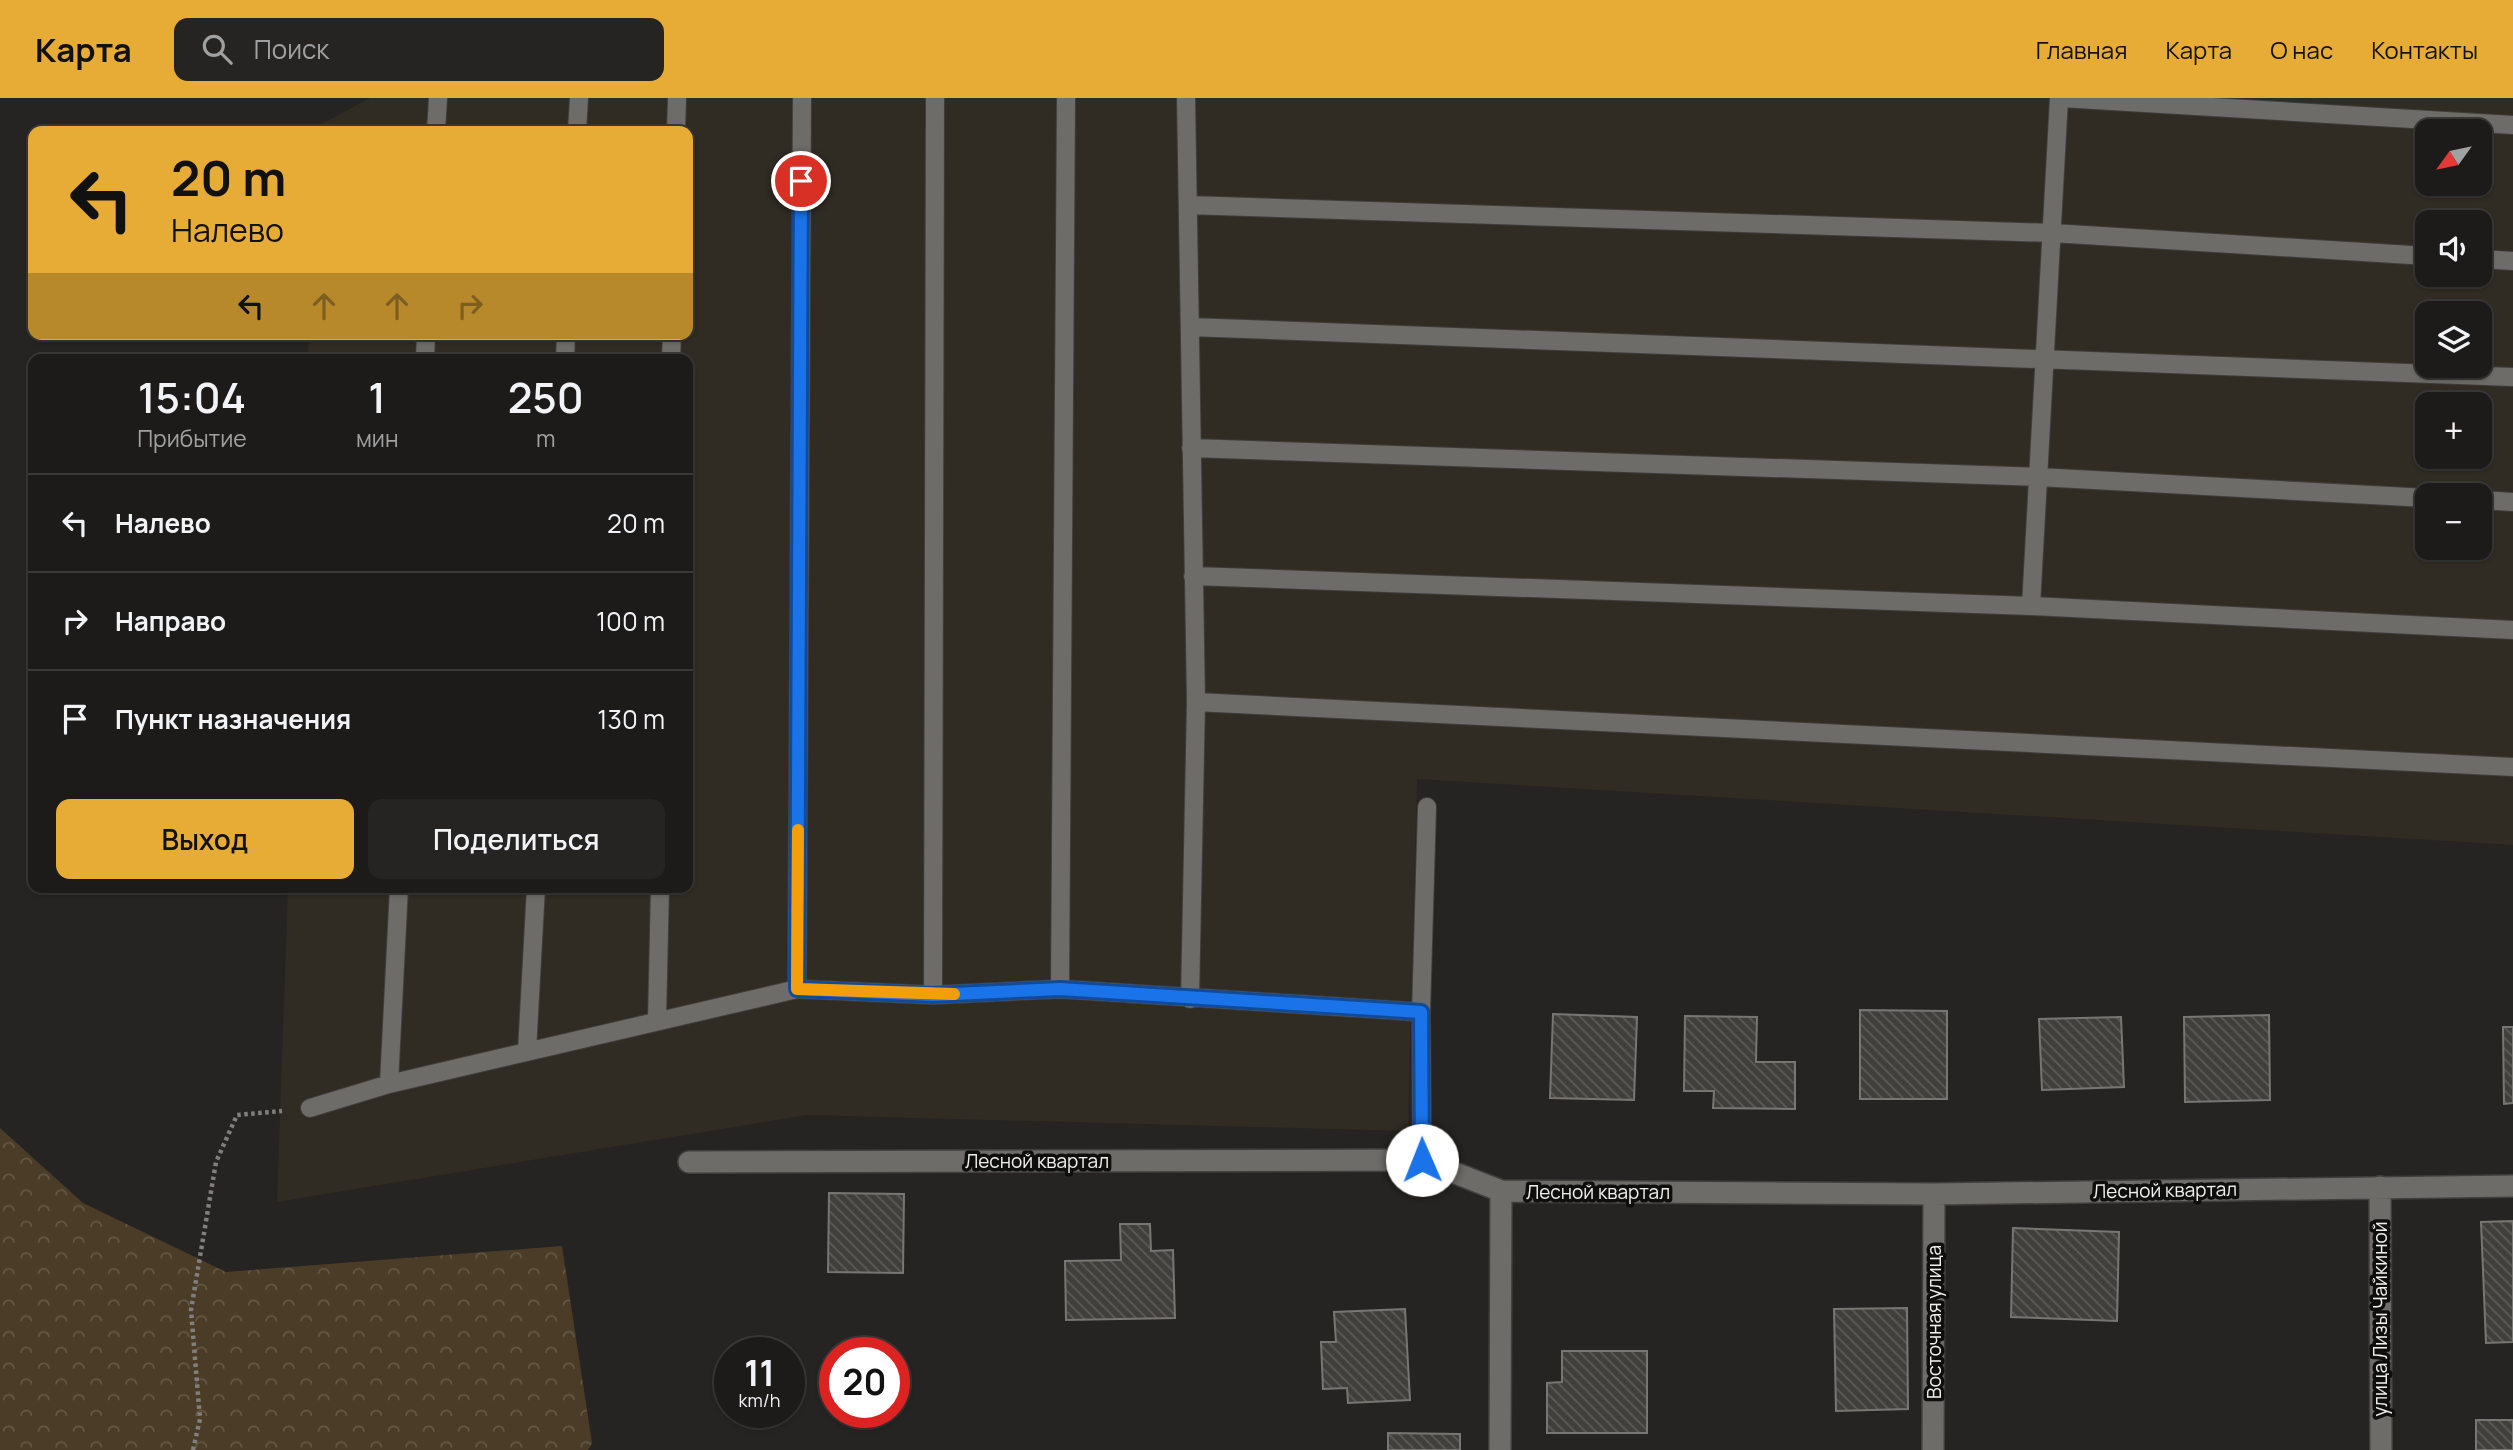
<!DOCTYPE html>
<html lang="ru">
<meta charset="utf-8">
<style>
body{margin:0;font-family:Manrope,sans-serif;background:#252423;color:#f1f3f6;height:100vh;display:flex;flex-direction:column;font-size:26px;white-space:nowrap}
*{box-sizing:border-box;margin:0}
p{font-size:23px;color:#a0a1a2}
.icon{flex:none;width:38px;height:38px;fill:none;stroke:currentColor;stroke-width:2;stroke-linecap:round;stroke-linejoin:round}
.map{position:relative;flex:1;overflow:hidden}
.side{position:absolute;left:28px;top:256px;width:665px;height:539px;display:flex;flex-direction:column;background:#1c1b1a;border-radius:14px;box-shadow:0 2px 5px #0004,0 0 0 2px #3a3939}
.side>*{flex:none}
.guide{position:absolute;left:28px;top:28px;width:665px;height:214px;border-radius:14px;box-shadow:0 2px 5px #0004,0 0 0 2px #3a3939;background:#e7ac36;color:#111;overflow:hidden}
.needle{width:46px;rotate:237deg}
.fabs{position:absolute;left:2415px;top:21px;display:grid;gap:14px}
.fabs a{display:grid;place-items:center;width:77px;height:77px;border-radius:14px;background:#1c1b1a;box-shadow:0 2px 5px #0004,0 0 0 2px #3a3939;font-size:35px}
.speed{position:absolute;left:714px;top:1239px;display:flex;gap:14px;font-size:35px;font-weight:700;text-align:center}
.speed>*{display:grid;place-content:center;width:91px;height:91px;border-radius:50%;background:#1c1b1a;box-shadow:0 2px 5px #0004,0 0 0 2px #3a3939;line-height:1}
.speed small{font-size:18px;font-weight:400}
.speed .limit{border:10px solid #d22;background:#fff;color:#111}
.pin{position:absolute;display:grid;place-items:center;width:60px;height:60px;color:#fff;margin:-30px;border:4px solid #fff;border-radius:50%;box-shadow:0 2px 7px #0007}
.me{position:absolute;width:77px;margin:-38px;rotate:359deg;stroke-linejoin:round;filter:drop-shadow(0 0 5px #0008)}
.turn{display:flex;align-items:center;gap:24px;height:147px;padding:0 28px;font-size:32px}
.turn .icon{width:91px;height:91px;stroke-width:2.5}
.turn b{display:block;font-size:49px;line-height:60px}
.lanes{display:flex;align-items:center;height:66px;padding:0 28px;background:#0003;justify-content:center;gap:35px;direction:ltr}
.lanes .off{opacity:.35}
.eta{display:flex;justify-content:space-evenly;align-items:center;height:119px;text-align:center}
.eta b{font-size:42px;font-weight:600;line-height:49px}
.button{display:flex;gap:14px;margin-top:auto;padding:14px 28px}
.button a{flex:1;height:80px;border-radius:14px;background:#e7ac36;color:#111;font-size:28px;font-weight:600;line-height:80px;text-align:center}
.button a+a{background:#252423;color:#f1f3f6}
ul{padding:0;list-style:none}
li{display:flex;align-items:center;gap:21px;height:98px;padding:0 28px;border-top:2px solid #3a3939}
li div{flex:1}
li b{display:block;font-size:26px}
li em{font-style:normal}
header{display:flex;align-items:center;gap:42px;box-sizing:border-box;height:98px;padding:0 35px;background:#e7ac36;color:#111}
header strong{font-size:33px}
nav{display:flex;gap:38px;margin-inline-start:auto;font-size:24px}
.search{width:490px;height:63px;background:#252423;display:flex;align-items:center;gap:18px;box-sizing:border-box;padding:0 24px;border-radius:14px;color:#a0a1a2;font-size:26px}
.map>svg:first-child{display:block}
</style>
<header>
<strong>Карта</strong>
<div class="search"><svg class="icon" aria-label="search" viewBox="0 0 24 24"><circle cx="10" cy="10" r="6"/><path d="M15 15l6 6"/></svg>Поиск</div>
<nav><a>Главная</a><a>Карта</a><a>О нас</a><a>Контакты</a></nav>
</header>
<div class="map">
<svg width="2513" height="1352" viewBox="0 0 2513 1352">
<defs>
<pattern id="forest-crowns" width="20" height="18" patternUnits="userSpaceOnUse" patternTransform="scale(1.75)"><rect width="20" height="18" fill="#4a3c26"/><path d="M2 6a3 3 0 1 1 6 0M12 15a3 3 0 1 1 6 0" fill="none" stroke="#645846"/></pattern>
<pattern id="building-back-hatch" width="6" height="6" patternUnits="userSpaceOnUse" patternTransform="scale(1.75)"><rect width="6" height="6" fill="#403f3c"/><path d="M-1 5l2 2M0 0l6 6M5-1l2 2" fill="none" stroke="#5c5b58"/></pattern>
</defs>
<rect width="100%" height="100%" fill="#262422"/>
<!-- built -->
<path fill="#302b23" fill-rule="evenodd" d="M370,0H2513V747L1417,681L1408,1033L806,1017L277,1104L288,789H688V261H308L309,236H688V33H316V29ZM2427,33H2480V86H2427ZM2427,124H2480V177H2427ZM2427,215H2480V268H2427ZM2427,306H2480V359H2427ZM2427,397H2480V450H2427Z"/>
<!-- forest -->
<path fill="url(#forest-crowns)" d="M0,1030L83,1105L226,1174L562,1148L592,1345L588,1352H0Z"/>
<!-- building -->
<path fill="url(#building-back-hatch)" stroke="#787673" stroke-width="2" d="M1860,912L1947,913V1001H1860Z
M1553,916L1637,919L1634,1002L1550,1000Z
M2269,917L2270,1002L2185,1004L2184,919Z
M1685,918L1757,919L1756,964H1795V1011L1713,1010L1714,993H1684Z
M2121,919L2124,989L2042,992L2039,921Z
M2503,929H2513V1005L2504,1006Z
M829,1095L904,1096L903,1175L828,1174Z
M2513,1123V1244L2486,1245L2481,1124Z
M1120,1126H1150L1151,1153L1173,1152L1175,1220L1066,1222L1065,1163L1121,1162Z
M2013,1130L2119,1134L2117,1223L2011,1219Z
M1907,1210L1908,1311L1836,1313L1834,1211Z
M1405,1211L1410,1302L1348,1305L1347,1290L1323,1291L1321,1244H1336L1334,1214Z
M1562,1253H1647V1335H1547V1285L1562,1284Z
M2476,1322H2513V1352H2476Z
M1388,1335L1460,1336V1352H1388Z"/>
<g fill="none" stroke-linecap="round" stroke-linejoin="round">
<defs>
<path id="service" d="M1186,0L1196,604L1190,901
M2061,0L2513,27
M436,33L438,0
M577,33L579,0
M676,33L677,0
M1188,107L2052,135L2427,158
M2480,161L2513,163
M1190,229L2513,279
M425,261L426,236
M565,261L566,236
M671,261L672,236
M1191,350L2038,379L2427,400
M2480,402L2513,404
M1193,478L2031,508L2513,532
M2031,508L2059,0
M1196,604L2513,669
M797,891L802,0
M1060,891L1066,0
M933,897L935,0
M1421,914L1427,709
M657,923L660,789
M527,953L536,789
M389,986L399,789
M310,1010L389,986L797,891L933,897L1060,891L1421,914L1422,1062"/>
<path id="minor" d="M689,1064L1422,1062L1501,1093L1934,1096L2513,1088
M2380,1089L2381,1352
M1500,1352L1501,1093
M1933,1352L1934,1096"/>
</defs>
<!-- service casing -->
<use href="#service" stroke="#403f3d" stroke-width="20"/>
<!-- minor casing -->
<use href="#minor" stroke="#403f3d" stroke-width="24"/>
<!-- path -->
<path stroke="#817f7e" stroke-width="4.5" stroke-dasharray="3.5 3.5" stroke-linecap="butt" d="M193,1352L200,1321L191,1212L216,1064L237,1017L282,1013"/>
<!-- service -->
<use href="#service" stroke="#6e6c69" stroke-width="18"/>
<!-- minor -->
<use href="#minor" stroke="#6e6c69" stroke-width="21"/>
</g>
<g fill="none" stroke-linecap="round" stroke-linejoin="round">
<defs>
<path id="route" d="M801,83L797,891L933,897L1060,891L1421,914L1422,1062"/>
</defs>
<!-- route casing -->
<use href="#route" stroke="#114b97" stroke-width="18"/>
<!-- route -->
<use href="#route" stroke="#1a73e8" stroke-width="12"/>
<!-- slow -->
<path stroke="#f59e0b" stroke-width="12" d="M798,732L797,891L954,896"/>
</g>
<g text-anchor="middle" stroke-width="7" stroke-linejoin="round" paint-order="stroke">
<!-- street labels -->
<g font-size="19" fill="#f0efee" stroke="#0e0e0c">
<text x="1037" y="1070">Лесной квартал</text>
<text transform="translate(2165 1092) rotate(-1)" y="7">Лесной квартал</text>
<text x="1598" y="1101">Лесной квартал</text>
<text transform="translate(2380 1221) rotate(-90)" y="7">улица Лизы Чайкиной</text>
<text transform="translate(1934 1224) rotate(-90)" y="7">Восточная улица</text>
</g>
</g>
</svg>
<div class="fabs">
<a><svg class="needle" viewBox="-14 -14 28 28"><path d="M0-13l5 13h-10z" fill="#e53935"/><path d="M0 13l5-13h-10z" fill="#a0a1a2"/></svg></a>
<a><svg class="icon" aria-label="sound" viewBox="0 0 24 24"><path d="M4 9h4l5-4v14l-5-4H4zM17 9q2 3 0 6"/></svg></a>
<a><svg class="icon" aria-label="layers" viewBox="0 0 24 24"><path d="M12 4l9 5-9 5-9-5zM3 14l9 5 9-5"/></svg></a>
<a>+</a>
<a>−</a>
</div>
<div class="speed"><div>11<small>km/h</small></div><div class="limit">20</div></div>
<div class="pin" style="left:801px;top:83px;background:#d93025"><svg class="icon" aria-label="arrive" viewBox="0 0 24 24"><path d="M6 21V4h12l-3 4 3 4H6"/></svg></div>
<svg class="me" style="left:1422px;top:1062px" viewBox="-20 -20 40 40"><circle r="19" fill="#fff"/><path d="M0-13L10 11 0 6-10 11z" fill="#1a73e8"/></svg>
<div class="guide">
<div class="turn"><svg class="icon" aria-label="left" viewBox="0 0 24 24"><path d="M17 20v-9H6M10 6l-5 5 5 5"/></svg><div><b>20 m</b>Налево</div></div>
<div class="lanes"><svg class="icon" aria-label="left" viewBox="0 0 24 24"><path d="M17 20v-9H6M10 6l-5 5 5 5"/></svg><svg class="icon off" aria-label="ahead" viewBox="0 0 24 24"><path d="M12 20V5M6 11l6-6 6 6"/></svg><svg class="icon off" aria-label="ahead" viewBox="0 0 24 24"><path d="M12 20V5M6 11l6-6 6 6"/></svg><svg class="icon off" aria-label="right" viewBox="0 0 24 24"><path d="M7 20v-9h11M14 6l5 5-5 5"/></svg></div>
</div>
<section class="side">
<div class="eta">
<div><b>15:04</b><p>Прибытие</p></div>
<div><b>1</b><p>мин</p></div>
<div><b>250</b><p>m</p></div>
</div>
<ul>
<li><svg class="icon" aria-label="left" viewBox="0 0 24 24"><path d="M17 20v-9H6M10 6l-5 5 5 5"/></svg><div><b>Налево</b></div><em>20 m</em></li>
<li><svg class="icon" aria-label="right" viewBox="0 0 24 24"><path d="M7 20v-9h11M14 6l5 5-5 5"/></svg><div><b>Направо</b></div><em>100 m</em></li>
<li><svg class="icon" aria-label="arrive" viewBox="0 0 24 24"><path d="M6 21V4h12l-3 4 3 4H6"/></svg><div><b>Пункт назначения</b></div><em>130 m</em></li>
</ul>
<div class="button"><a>Выход</a><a>Поделиться</a></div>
</section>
</div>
